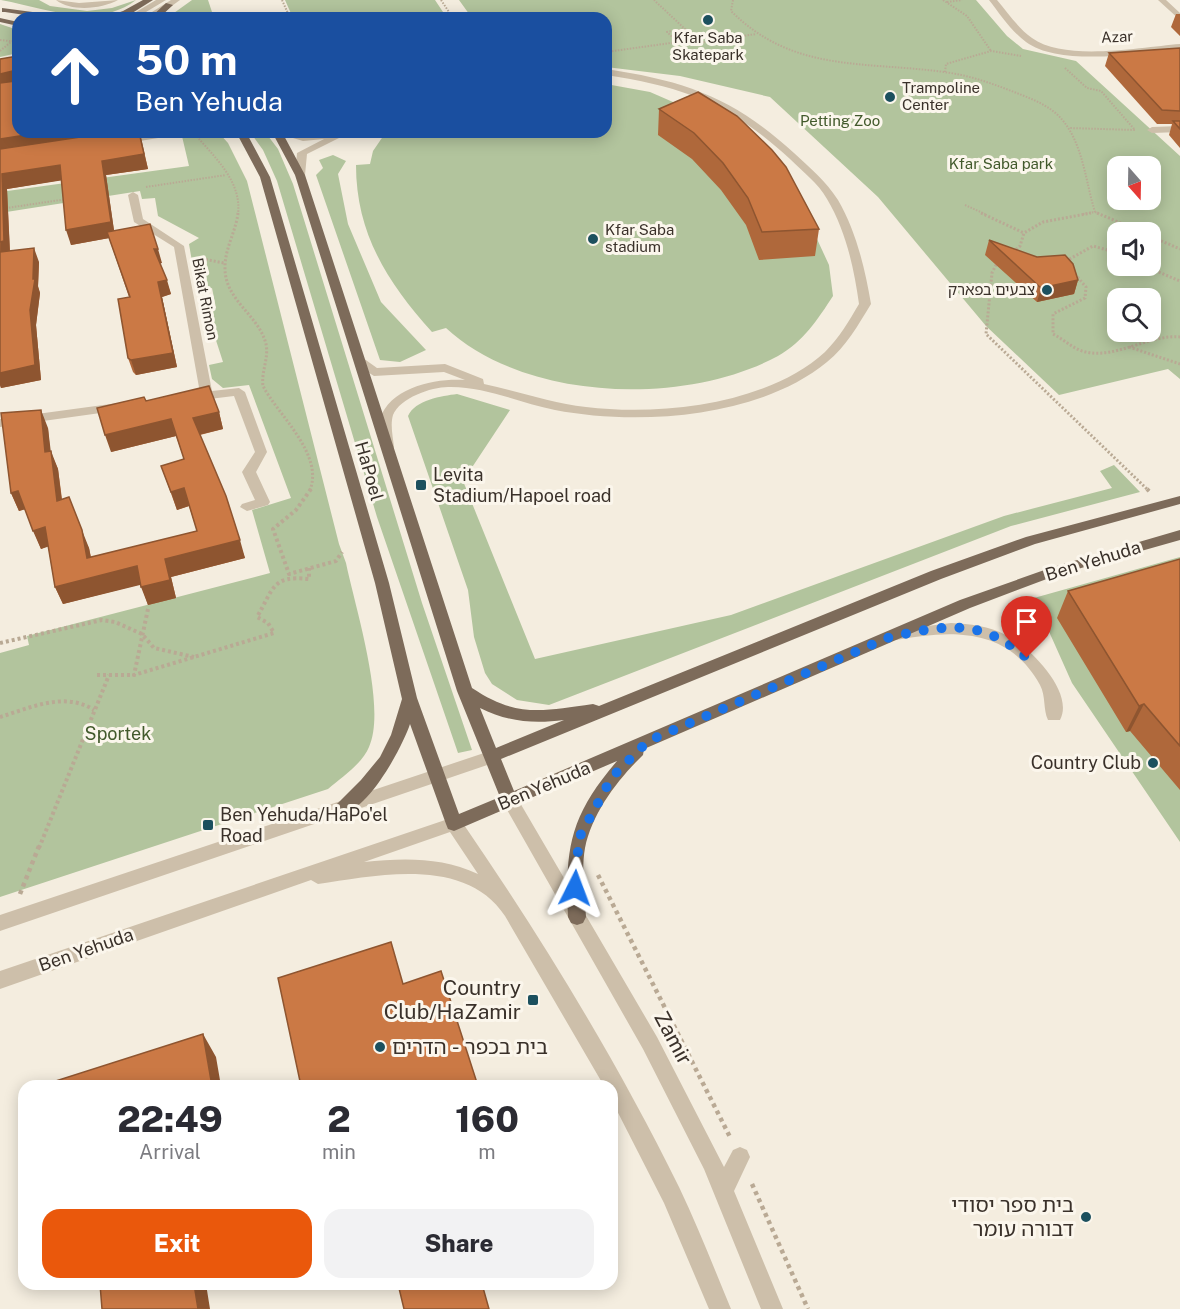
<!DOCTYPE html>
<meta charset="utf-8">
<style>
body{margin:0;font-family:"Public Sans","Noto Sans Hebrew",sans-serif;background:#f2f2f3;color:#2b2b33;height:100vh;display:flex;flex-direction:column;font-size:22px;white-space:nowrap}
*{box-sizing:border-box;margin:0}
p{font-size:20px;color:#7c7c81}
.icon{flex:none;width:33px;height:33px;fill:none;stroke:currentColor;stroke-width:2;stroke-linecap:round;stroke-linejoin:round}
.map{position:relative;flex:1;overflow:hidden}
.side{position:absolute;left:18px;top:1080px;width:600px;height:210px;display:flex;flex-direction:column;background:#fff;border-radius:18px;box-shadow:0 3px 15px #0003}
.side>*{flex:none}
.top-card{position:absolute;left:12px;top:12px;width:600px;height:126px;border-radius:18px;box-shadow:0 3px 15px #0003;background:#1a4fa0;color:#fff;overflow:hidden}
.needle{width:39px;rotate:160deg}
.fabs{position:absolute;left:1107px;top:156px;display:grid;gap:12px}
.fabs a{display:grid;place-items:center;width:54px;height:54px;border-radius:12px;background:#fff;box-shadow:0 3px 15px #0003;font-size:30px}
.pin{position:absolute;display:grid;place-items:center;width:51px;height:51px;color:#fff;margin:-62px -26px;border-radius:50% 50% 50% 0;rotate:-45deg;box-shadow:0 0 6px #0007}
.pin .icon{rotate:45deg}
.me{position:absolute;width:66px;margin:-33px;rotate:3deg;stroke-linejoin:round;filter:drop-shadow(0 0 4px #0008)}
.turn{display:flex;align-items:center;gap:21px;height:126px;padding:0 24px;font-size:27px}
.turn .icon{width:78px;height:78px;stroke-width:2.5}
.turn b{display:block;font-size:42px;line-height:51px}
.eta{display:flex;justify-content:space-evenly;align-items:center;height:102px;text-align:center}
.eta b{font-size:36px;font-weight:800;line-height:42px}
.action{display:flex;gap:12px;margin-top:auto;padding:12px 24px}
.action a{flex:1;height:69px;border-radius:18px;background:#ea580c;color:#fff;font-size:24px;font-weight:800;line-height:69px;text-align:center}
.action a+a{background:#f2f2f3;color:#2b2b33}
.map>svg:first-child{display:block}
</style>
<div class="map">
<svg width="1180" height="1309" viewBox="0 0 1180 1309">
<rect width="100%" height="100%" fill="#f4eddf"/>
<!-- green -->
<path fill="#b2c49d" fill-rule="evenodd" d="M1,0H39L50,6L87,11L112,8L136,0C97,30 44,8 1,0Z
M192,0H208L214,18H167Z
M285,0H435L447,18H293Z
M459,0H976L1007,36L1023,49L1076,61L1180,156V379L1168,369L1059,395L986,326L878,197L770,97L680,76L606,67V18H472ZM1118,166H1150V200H1118ZM1118,232H1150V266H1118ZM1118,298H1150V332H1118Z
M0,24L18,30V53L0,57Z
M606,84L650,92L696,112L811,226L829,265L833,296C818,319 803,342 778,356C685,406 526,402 446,328L432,332C387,282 356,233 356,165L370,164L373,151L386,132H606Z
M181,132H218L228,143L247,181L339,544L346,563C355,607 387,707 369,747C362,764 341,778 328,789L0,897V653L29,645L27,636L270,573L252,510L291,498L249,385L223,388L212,379L209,365L223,362L213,331L204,334L203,311L216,308L212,288L197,291L189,244L199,238L158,216L155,198L142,199L140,191L0,213V192L189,166Z
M250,132H265L278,149L293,184L422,603L472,750L458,753L377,517L277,181L263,150Z
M333,155L346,161L338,174L348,224L381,302L426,350L400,362L380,360L316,175L323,168L319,160Z
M457,394L510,410L463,481L535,659L731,615L1004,516L1112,488L1100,471L1114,465L1140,492L1011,526L549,705L517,700L492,684L485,673L474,637L468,590L408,416C415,400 442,396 457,394Z
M1180,557V842L1072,683L1034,598Z"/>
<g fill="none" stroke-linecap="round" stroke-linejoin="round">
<!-- path-far3 -->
<path stroke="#b9a994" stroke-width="2" stroke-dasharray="1.5 1.5" stroke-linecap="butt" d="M282,0L290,18
M441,0L453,18
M733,0L731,11C793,73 864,61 944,72C968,75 991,83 1014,92C1032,99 1052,106 1064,122C1083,146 1086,183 1095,212L1083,214
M943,0L967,16L991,51
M947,2L962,0
M685,29L699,43L756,34
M0,40L18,42
M0,51L12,41
M606,52L678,42L667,32L685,29L654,0
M1065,68L1087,88L1101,91L1135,130L1069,128
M945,72L946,64L991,51L1021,56
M193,132C213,156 242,180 238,214
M170,134L180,132
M146,187L226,175
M965,205L985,214
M0,209L67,199
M1095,212L1100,214"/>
<!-- path-far2 -->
<path stroke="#b9a994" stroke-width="3" stroke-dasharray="2 2" stroke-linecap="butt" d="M238,213C236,231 225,248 225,267C224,300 259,315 266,344C269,358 261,372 263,386C278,415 324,454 310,490
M981,213L1024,233
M1097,213L1142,232
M1150,236L1180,249
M1013,252L1020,246L1024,233L1043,222L1091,213
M198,258L224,263
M998,261L992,273L986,334L1148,490
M1066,261L1093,246L1118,253
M1144,266L1180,281
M1075,274L1086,287L1085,298L1053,314V334C1063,339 1071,347 1082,351C1114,361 1148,334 1180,337
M1129,347L1180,364"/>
<!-- path-far1 -->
<path stroke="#b9a994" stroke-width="4" stroke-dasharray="3 3" stroke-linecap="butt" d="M311,489L296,510L273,529L289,574L336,561L342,552
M1147,489L1150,492
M148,609L134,675L274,633L268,623L257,617C274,588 272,575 309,579V568
M0,643L102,620L115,622L142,634L154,648L194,657
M97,675H134
M0,717C30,708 65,691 94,710
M39,848L109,675"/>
<!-- path -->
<path stroke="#b9a994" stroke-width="4.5" stroke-dasharray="4 4" stroke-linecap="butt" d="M598,875L731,1139
M20,894L39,846
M752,1184L808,1309"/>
<!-- minor -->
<path fill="#cdbfaa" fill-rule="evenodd" d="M56,0L79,3L118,0C102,9 71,12 56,0Z
M156,0H166L136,18H126Z
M171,0H180L158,16H152V12Z
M989,0H997C1008,13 1018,28 1032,38C1065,62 1141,47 1180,44V50C1139,53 1060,67 1026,42C1011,31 1000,14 989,0Z
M1158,0H1166L1180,13V20Z
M606,69C686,81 734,98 794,153C810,168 826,181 838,200C856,231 865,268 871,304C858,325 846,347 827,362C759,418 638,426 555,410C519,403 485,386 448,387C431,387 400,398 393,415C390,425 393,437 394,447L393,450H383L380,419C390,387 436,378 465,380L444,372L374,376L355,364V358H363L377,368L445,364L483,379L484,384C518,391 551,403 586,407C660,416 767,405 825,352C839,338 849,321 859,304C854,268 846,231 827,199C818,183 803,172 790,159C730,104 685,87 606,75Z
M1180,126V132L1152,133L1147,130L1152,127Z
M273,132L303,135L325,133L329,136L339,132H351L307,154L305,175L300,178L295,175L297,153L324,139L303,141Z
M155,133L160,136L158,138L122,144L117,141Z
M133,192L138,195L143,219L184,246L212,391L239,388L245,392L267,452L256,472L270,502L268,505L247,511L240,507L242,504L255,500L242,472L255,452L234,396L193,401L187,397L189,394L200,393L174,247L134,222L128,195Z
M118,403L124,407L122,410L0,427V419Z
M951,623C970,624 989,626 1006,635C1029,646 1075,692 1060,720H1048C1043,710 1046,696 1040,685C1008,627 952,630 896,640L889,635L896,630Z
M490,751L496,752L498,757L496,762L0,931V915Z
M510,794L516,796L657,1037L724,1167L733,1150L740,1147L747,1150L750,1157L734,1191L783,1309H761L704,1169L643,1049L502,801L504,796Z
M454,817L460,819C541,937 616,1059 679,1187C698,1227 714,1268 731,1309H709L664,1203L612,1101V1086H604L505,916C466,856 377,875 318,884L311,880L0,989V971ZM450,832L478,874C441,857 404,858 364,862Z"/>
<!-- major -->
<path fill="#7d6b5a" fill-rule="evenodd" d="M143,0H153L129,15L103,18L123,11Z
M166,3L173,5L159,18H150Z
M2,8L63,16L67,18H45L5,12H2Z
M0,18L18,22V26L0,22Z
M236,132H246L270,177L389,583L417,698L459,814L500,797L457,691L295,175L272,132H282L305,175L472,688C517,718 542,711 593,704L599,706L931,571L1026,537L1180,496V504L1035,544L941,579L501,759L514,791L960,600L1050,568L1180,530V540L1060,574L970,608L644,749L643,755C618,779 592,813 585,848C581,871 585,894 586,917L583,923L577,925L571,923L568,917C565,847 570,816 617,761L454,831L448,829L446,824L410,724C403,746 363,822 335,813L333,808L361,780L380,757L391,735L402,699L375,583L260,177ZM480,708C508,722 534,724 564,720L496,748Z"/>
</g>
<!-- wall -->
<path fill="#af683b" d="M1176,14H1180V36L1171,27Z
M1180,48V148L1169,135L1172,124H1157L1105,66L1109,53Z
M18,56L140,133L148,169L106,175L114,231L162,263H160L171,294L162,297L177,367L136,375L133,372L128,358L129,297L109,238L71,245L61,180L7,189L10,251L39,262L38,287L40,293L36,325L41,380L1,388L0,385V59Z
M698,92L819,229L815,256L759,260L746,225L721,190L692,159L658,135L659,109Z
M989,240L1078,280L1074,294L1037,302L985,255Z
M146,401L219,412L223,429L200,435L245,558L171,577L176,598L148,605L141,584L63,604L55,587L48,546L41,549L25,509L19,511L11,493L48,428L50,451L58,469L62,499L89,548L91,557L197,531L189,506L177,510L161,466L184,459L176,436L111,452Z
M1180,559V790L1130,731L1126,732L1057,618L1068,591Z"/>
<!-- shaded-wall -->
<path fill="#8e5530" d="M13,71L18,85L0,89V74Z
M45,132H139L148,169L106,175L115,237L71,245L66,230L102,161L0,154V139Z
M60,165L64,180L7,189L10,256L0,258L2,174Z
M34,248L39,262L38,286L40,293L36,325L41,380L1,388L0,385V373L30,310Z
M154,249H158L162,263L158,264Z
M167,280L171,294L162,297L177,367L136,375L131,360L158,282Z
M1078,280L1074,294L1037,302L1041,288Z
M41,410L48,428L53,470L45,452Z
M219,412L223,429L198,435L193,418Z
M171,419L176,436L111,452L105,435Z
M51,451L58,469L64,519L57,501Z
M184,488L189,506L177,510L171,492Z
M18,491L26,509L19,511L11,493Z
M76,515L89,548L94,575L87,558Z
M45,527L53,545L41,549L33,531Z
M240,540L245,558L171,577L176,598L148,605L141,587L165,559Z
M137,566L144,584L63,604L55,587Z
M1144,704L1130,731L1126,732L1139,706Z
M203,1034L216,1057L221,1086H212Z
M194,1284H206L210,1309H198Z"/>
<!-- building -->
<path fill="#cb7945" stroke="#8e5530" stroke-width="1.5" d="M17,48H18V132H45L0,139V83L15,81L13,71L0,74V59L18,56Z
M1180,48V111L1162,110L1109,53Z
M698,92L737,116L772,150L786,167L819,229L762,232L748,198L723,163L694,133L659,109Z
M1173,121H1180V129Z
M114,132H139L144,154L102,161L111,222L66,230L60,165L2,174L4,241L0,242V149Z
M150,224L158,249H154L167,280L158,282L173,353L131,360L128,358L118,299L130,297L107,232Z
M989,240L1037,257L1065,255L1073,264L1078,280L1041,288Z
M34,248L33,279H35L30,310L35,365L0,373V252Z
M209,386L219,412L193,418L226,496L240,540L165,559L170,580L141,587L137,566L55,587L45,527L33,531L18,491L11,493L1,413L41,410L45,452L51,451L57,501L69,497L82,530L87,558L197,531L184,488L171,492L161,466L184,459L171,419L105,435L97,408L144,397L146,401Z
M1180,559V746L1144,704L1139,706L1068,591Z
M391,942L403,984L441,971L478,1086H301L278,978Z
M203,1034L212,1086H43V1085Z
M100,1284H194L198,1309H102Z
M398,1284H482L489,1309H404Z"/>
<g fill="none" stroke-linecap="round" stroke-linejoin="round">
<!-- route -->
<path stroke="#1a73e8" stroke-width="10" stroke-dasharray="0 18" d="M575,888L579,838L612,777L648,741L890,637C946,625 981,618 1027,658"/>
</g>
<!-- markers -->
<g fill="#1c505e" stroke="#fbf6ec" stroke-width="2">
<circle cx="708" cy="20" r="6"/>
<circle cx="890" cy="97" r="6"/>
<circle cx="593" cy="239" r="6"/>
<circle cx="1047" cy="290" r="6"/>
<rect x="415" y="479" width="12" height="12" rx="3"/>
<circle cx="1153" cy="763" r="6"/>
<rect x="202" y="819" width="12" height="12" rx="3"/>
<rect x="527" y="994" width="12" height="12" rx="3"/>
<circle cx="380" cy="1047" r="6"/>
<circle cx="1086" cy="1217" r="6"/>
</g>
<g text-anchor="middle" stroke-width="6" stroke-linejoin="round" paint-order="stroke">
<!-- far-street labels -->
<g font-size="15" fill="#3a312a" stroke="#fbf6ec">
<text transform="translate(1117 37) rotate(-3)" y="5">Azar</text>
<text transform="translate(205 299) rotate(79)" y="5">Bikat Rimon</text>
</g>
<!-- far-poi labels -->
<g font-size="15" fill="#3a312a" stroke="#fbf6ec" text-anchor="start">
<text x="708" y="43" text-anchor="middle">Kfar Saba<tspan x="708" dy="17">Skatepark</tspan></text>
<text x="902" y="93">Trampoline<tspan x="902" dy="17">Center</tspan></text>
<text x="605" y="235">Kfar Saba<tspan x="605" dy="17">stadium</tspan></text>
<text x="1035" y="295" text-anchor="end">צבעים בפארק</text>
</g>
<!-- far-park labels -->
<g font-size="15" fill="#425a2c" stroke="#fbf6ec">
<text x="840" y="126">Petting Zoo</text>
<text x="1001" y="169">Kfar Saba park</text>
</g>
<!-- street labels -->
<g font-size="18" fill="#3a312a" stroke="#fbf6ec">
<text transform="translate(369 471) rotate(74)" y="6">HaPoel</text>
<text transform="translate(1093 561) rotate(-17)" y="6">Ben Yehuda</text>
<text transform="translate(544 786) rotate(-23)" y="6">Ben Yehuda</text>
<text transform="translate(86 950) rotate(-19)" y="6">Ben Yehuda</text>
</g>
<!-- poi labels -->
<g font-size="18" fill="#3a312a" stroke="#fbf6ec" text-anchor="start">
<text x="433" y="481">Levita<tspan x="433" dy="21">Stadium/Hapoel road</tspan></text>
<text x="1141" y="769" text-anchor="end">Country Club</text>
<text x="220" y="821">Ben Yehuda/HaPo'el<tspan x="220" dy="21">Road</tspan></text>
</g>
<!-- park labels -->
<g font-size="18" fill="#425a2c" stroke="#fbf6ec">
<text x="118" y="740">Sportek</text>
</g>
<!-- near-poi labels -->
<g font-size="21" fill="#3a312a" stroke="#fbf6ec" text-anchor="end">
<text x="521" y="995">Country<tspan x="521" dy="24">Club/HaZamir</tspan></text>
<text x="392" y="1054" text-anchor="start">בית בכפר - הדרים</text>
<text x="1074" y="1212">בית ספר יסודי<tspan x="1074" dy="24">דבורה עומר</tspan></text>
</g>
<!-- near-street labels -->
<g font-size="21" fill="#3a312a" stroke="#fbf6ec">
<text transform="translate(673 1038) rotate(62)" y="7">Zamir</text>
</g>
</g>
</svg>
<div class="fabs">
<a><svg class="needle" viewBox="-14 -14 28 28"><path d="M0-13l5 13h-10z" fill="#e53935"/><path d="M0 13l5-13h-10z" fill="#7c7c81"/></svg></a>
<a><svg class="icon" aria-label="sound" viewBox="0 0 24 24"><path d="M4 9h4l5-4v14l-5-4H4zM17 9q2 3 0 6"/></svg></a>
<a><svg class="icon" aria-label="search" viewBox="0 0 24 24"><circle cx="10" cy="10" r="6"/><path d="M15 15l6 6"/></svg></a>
</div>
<div class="pin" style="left:1027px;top:658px;background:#d93025"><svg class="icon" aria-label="arrive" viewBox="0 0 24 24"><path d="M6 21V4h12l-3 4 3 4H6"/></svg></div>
<svg class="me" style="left:575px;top:888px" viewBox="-20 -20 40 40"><path d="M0-17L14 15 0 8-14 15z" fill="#1a73e8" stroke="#fff" stroke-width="4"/></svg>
<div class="top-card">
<div class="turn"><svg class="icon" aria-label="ahead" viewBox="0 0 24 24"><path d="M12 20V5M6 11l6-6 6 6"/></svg><div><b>50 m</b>Ben Yehuda</div></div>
</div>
<section class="side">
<div class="eta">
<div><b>22:49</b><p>Arrival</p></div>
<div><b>2</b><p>min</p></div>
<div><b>160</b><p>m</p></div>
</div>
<div class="action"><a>Exit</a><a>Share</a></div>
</section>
</div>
